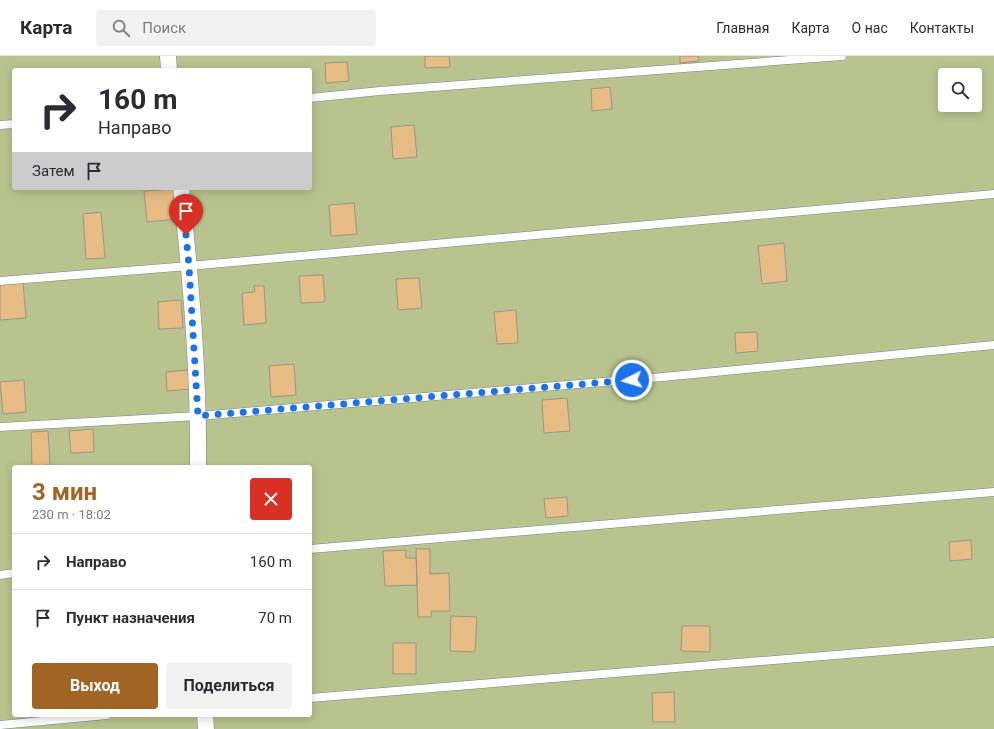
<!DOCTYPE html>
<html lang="ru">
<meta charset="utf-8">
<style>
body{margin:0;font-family:Roboto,sans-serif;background:#f2f2f3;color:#2b2b33;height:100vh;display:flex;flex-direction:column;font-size:15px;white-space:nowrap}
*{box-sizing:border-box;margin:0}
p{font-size:13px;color:#7c7c81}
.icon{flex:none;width:22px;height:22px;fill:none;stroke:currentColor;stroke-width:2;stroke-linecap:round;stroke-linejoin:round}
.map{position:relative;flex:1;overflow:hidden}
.panel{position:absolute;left:12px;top:409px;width:300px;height:252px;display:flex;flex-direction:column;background:#fff;border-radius:4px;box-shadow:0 2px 10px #0003}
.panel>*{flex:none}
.hud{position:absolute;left:12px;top:12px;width:300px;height:122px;border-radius:4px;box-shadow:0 2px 10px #0003;background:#fff;color:#2b2b33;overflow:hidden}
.controls{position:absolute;left:938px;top:12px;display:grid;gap:8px}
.controls a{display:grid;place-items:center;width:44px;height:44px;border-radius:4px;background:#fff;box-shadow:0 2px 10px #0003;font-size:20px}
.pin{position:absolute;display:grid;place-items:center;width:34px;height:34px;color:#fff;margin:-41px -17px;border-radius:50% 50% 50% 0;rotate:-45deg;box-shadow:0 0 4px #0007}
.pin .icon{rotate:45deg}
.me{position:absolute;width:44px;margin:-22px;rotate:265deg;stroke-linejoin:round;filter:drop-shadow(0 0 3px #0008)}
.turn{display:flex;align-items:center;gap:14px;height:84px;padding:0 20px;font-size:18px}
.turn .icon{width:52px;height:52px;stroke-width:2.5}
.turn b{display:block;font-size:28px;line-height:34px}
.then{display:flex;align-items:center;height:38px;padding:0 20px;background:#0003;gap:8px;font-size:15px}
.round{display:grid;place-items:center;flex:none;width:42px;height:42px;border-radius:4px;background:#f2f2f3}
.headline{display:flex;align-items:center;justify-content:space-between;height:68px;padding:0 20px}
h1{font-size:24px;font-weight:700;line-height:30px;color:#a06425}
.button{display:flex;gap:8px;margin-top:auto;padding:8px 20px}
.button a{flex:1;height:46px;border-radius:4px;background:#a06425;color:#fff;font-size:16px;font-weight:700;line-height:46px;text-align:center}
.button a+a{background:#f2f2f3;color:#2b2b33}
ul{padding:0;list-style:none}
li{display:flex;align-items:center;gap:12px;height:56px;padding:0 20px;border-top:1px solid #e1e1e2}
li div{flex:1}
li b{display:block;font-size:15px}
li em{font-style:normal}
header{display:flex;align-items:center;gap:24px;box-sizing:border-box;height:56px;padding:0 20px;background:#fff;border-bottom:1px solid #e1e1e2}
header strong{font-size:19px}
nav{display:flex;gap:22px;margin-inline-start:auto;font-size:14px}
.search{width:280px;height:36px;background:#f2f2f3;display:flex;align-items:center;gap:10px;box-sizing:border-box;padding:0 14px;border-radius:4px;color:#7c7c81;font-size:15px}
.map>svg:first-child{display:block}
</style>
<header>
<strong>Карта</strong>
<div class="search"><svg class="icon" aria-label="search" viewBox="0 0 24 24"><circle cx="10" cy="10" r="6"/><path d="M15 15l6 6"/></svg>Поиск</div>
<nav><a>Главная</a><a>Карта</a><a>О нас</a><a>Контакты</a></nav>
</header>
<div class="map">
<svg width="994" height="673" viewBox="0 0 994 673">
<rect width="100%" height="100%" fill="#d9dee9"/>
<!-- green -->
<path fill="#b9c38e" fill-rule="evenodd" d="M0,0H994V673H0ZM14,14H310V132H14ZM945,19H975V49H945ZM14,411H310V659H14Z"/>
<!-- building -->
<path fill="#e7bc85" stroke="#9b948a" d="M425,0H449L450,11L425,12Z
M680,0H698L699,5L680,7Z
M347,6L349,25L326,27L325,7Z
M610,31L612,53L592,55L591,33Z
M414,69L417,101L393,103L391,71Z
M175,133L178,163L147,166L144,135Z
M354,147L357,178L331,180L329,149Z
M101,156L105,202L86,203L83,158Z
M784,187L787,225L762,228L758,190Z
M323,219L325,246L301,247L299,220Z
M419,222L422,252L398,254L396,223Z
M23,227L26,262L0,264V229Z
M254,230H264L266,267L244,269L242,237L255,236Z
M181,244L183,272L159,273L158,246Z
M516,254L518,287L497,288L494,256Z
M757,276L758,295L736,297L735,277Z
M294,308L296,339L271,341L269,310Z
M188,314L190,333L167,335L166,316Z
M24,324L26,356L3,358L0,326Z
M567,342L570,375L544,377L542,344Z
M93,373L94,396L71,397L69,375Z
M48,375L50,409L32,410L31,376Z
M567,441L568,460L546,462L544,443Z
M971,484L972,503L950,505L949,486Z
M416,493H430V518L449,517L450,555H431V561H418Z
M406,494V502H416L417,529L385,530L383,495Z
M451,560L477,561L475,596L450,595Z
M682,570H710V596L681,595Z
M393,587H416V618H393Z
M674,636L675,666H653L652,637Z"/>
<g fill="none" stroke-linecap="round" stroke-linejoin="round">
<defs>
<path id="lane" d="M310,42L380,35L842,0
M0,69L14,68
M0,225L189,210L994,138
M0,371L198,360L663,321L994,289
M310,493L994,436
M0,519L14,517
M310,642L994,586
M0,669L107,659"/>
<path id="street" d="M168,0L169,14
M181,132C191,225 199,318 198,411
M205,659L206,673"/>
</defs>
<!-- lane casing -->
<use href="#lane" stroke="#7d818b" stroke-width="9"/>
<!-- street casing -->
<use href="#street" stroke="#7d818b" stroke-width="17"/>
<!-- lane -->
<use href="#lane" stroke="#fff" stroke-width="8"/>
<!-- street -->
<use href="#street" stroke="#fff" stroke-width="16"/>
</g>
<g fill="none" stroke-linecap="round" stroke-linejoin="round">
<!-- route -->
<path stroke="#1a73e8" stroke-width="7" stroke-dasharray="0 12.6" d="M186,179L189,210L198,360L632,324"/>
</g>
</svg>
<div class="controls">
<a><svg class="icon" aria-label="search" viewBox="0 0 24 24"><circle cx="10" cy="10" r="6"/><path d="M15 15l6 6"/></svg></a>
</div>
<div class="pin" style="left:186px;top:179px;background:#d93025"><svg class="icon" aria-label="arrive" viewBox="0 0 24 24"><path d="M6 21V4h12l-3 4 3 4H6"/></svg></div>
<svg class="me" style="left:632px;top:324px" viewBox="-20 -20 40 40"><circle r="17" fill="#1a73e8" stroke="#fff" stroke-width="3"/><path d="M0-11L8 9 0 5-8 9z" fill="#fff"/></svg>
<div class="hud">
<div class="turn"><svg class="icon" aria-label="right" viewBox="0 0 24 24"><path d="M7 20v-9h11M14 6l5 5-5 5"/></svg><div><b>160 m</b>Направо</div></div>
<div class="then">Затем<svg class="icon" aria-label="arrive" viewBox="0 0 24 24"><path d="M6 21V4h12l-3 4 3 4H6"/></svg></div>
</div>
<section class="panel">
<div class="headline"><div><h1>3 мин</h1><p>230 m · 18:02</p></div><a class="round" style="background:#d93025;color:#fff"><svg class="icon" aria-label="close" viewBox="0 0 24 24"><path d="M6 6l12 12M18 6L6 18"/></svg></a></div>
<ul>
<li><svg class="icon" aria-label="right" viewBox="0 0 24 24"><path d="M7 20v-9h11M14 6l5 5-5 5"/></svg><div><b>Направо</b></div><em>160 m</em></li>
<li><svg class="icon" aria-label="arrive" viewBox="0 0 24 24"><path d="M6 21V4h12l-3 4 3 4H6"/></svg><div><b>Пункт назначения</b></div><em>70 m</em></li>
</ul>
<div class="button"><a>Выход</a><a>Поделиться</a></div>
</section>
</div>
